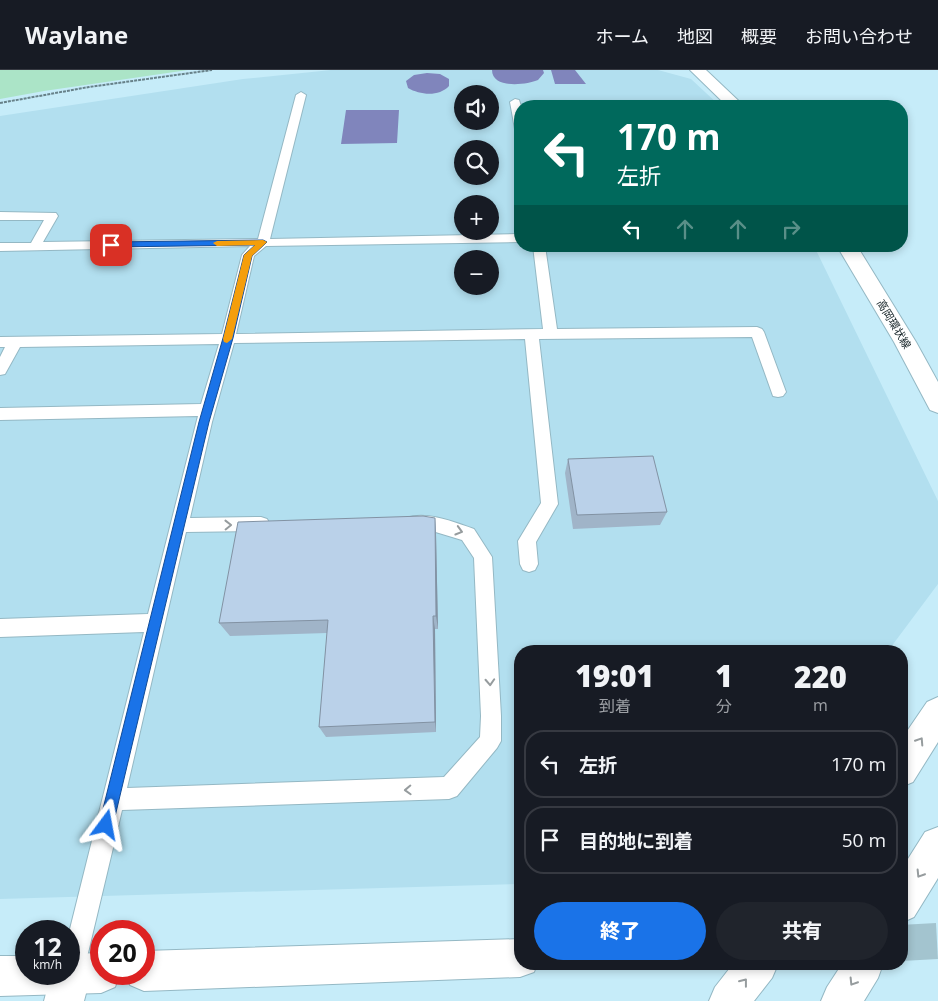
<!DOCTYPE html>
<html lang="ja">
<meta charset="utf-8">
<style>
body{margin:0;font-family:"Open Sans","Noto Sans JP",sans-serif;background:#20242c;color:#f1f3f6;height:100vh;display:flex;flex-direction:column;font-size:19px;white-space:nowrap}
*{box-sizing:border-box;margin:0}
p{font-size:16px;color:#9ea1a6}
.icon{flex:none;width:28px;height:28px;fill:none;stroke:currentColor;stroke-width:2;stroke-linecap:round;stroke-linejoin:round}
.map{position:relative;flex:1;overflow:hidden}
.side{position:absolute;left:514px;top:575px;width:394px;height:325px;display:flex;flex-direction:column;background:#171b24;border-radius:20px;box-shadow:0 2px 8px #0003}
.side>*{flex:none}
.banner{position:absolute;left:514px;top:30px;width:394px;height:152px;border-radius:20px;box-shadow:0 2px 8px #0003;background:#00695c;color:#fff;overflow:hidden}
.fabs{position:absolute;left:454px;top:15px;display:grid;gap:10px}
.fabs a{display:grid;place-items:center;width:45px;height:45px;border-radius:50%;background:#171b24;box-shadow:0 2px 8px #0003;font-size:25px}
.speed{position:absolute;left:15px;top:850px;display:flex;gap:10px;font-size:25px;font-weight:700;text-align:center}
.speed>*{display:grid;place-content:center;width:65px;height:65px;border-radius:50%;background:#171b24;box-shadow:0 2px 8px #0003;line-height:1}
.speed small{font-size:12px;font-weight:400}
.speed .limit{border:8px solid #d22;background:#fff;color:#111}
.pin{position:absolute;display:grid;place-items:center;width:42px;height:42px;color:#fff;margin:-21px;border-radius:10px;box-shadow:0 2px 8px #0006}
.me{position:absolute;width:55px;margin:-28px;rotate:13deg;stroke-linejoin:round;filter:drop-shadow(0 0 4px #0008)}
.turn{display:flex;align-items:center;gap:18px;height:105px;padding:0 20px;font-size:22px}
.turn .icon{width:65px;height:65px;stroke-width:2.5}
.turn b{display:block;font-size:35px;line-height:42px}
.lanes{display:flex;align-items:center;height:48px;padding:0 20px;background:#0003;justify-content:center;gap:25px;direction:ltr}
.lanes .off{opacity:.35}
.eta{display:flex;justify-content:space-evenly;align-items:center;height:85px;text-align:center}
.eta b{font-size:30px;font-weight:800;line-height:35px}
.button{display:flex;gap:10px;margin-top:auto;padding:10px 20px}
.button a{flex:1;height:58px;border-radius:30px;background:#1a73e8;color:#fff;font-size:20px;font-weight:800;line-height:58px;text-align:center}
.button a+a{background:#20242c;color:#f1f3f6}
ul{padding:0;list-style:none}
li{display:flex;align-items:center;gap:15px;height:68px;margin:0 10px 8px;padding:0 10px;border:2px solid #363941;border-radius:20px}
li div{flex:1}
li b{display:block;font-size:19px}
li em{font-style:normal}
header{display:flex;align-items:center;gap:30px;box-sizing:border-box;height:70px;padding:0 25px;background:#171b24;border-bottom:1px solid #363941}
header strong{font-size:24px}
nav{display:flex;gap:28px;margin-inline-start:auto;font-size:18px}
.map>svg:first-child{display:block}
</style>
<header>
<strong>Waylane</strong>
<nav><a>ホーム</a><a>地図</a><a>概要</a><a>お問い合わせ</a></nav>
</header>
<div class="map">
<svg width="938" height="931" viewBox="0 0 938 931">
<rect width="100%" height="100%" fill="#c6ecf9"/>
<!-- built -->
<path fill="#b2dfef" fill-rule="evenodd" d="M331,0H658L691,9L720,36H520V176H814L938,431V514L888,581H520V814L0,829V46L243,9ZM462,24H490V51H462ZM462,79H490V106H462ZM462,134H490V161H462ZM462,189H490V216H462Z"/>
<!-- green -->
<path fill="#abe4c7" d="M0,0H188L44,21L0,29Z"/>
<!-- water -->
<path fill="#8085bc" d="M492,0H543L544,3L538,10C526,15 492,19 492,0Z
M551,0H575L586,14H555Z
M427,3L440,4L449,9V16C439,27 420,25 408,18L406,11L414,5Z
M346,40H399L397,73L341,74Z"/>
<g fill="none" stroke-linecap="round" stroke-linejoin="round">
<!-- street-tunnel -->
<path stroke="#a3c4cf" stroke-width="36" stroke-dasharray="36 18" stroke-linecap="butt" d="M901,873L938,871"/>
<defs>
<path id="lane" d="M301,22L306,25L270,169L520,164V172L266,176L254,186L236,264L543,259L533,176H545L557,259L757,257L762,259L764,262L786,322L783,326L778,327L773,326L752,267L539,269L558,434L536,472L538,494L535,500L529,502L523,500L520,494L518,471L541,433L525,269L234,273L212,352L190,448L261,447L267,449L270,454L267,459L261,461L186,462L127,718L444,707L480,667L481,646L474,488L462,470L429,460H412L406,458L403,453L406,448C427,441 454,452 474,459L492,487L501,646V671L497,678L457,726L449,729L122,740L83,904L80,913L71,916L62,913L59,904H69V863L144,562L0,567V549L148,544L198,346L0,350V338L201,334L219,274L20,277L5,304L0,305V287L5,277H0V267L222,264L242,185L250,176L0,181V173H31L44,150H0V142L56,143L58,146L43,172L258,169L296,25Z
M515,29L519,30L521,36L520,62L515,59L510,32Z"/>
<path id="street" d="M520,869V894H537L534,902L520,907L144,921L130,915L126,904H144V881Z
M101,883V904H120L115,917L101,923L0,926V886H26V904H69V884Z"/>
<path id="secondary" d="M71,884L85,890L91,904L84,931H44L51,904H69V885Z"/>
<path id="primary" d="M690,0H706L744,36H727Z
M837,176H857L916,272L938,312V343L930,340L894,272Z"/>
<path id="highway" d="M938,627V672L913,712L901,717V670L927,632Z
M938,757V808L914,847L901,853V800L925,762Z
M733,894H778L772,908L754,931H709L715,917Z
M842,894H883L878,908L864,931H821L827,917Z"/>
</defs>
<!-- lane casing -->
<use href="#lane" stroke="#94b8c4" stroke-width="2"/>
<!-- street casing -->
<use href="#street" stroke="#94b8c4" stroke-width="2"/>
<!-- secondary casing -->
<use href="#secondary" stroke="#94b8c4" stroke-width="2"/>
<!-- primary casing -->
<use href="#primary" stroke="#94b8c4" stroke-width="2"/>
<!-- highway casing -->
<use href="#highway" stroke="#94b8c4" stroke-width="2"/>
<!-- path -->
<path stroke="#678189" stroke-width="2" stroke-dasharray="3 1" stroke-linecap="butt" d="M0,33L89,17L212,0"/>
<!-- lane -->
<use href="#lane" fill="#fff" fill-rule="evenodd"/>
<!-- street -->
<use href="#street" fill="#fff" fill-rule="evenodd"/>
<!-- secondary -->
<use href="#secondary" fill="#fff" fill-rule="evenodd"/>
<!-- primary -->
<use href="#primary" fill="#fff" fill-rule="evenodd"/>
<!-- highway -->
<use href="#highway" fill="#fff" fill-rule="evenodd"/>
</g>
<!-- wall -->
<path fill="#a0b4c8" d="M568,389L667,442L660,455L573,459L565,403Z
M435,448L436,464L438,559H435L436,662L326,667L319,657L327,563L230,566L219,553Z"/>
<!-- shaded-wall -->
<path fill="#8292a3" d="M435,448L436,464L438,559L436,546Z
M433,546L435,559L436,662L435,652Z"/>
<!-- building -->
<path fill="#bad1e9" stroke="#8292a3" d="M653,386L667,442L577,445L568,389Z
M423,446L435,448L436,546H433L435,652L319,657L328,550L219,553L238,452Z"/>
<!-- one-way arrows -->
<defs><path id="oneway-chevron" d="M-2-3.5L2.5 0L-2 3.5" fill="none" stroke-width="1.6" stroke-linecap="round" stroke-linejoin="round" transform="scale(1.25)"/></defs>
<g stroke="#969c9e">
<use href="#oneway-chevron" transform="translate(228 455) rotate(-1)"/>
<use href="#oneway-chevron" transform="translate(459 461) rotate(16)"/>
<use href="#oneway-chevron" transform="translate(490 612) rotate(87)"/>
<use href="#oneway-chevron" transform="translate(920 671) rotate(-57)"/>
<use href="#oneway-chevron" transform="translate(408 720) rotate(178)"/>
<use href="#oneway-chevron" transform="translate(920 804) rotate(122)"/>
<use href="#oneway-chevron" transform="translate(744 912) rotate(-52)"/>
<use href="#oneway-chevron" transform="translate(853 912) rotate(122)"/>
</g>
<!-- route -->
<path fill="#1a73e8" stroke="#114b97" d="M263,170L267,172L252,186L233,268L209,352L113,755L111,760L106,763L101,760L99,755L199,352L223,268L244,185L255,175L111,177L107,175L111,172Z"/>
<!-- slow -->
<path fill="#f59e0b" d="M263,170L267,172L252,186L232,269L227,273L224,272L223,269L244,185L255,175L217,176L213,173L217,171Z"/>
<g text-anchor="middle" stroke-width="4" stroke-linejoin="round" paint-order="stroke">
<!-- far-street labels -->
<g font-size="11" fill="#162428" stroke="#fff">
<text transform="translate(894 254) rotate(59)" y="4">高岡環状線</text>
</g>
</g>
</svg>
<div class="fabs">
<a><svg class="icon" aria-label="sound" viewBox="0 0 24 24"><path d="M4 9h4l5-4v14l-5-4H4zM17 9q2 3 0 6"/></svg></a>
<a><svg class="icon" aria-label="search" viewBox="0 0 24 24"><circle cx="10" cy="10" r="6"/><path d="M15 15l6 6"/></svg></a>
<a>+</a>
<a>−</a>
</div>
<div class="speed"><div>12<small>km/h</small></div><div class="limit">20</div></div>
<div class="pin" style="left:111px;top:175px;background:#d93025"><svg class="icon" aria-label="arrive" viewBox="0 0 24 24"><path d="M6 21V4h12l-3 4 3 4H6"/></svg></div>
<svg class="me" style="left:106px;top:755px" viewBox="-20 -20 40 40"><path d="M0-17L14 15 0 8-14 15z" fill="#1a73e8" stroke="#fff" stroke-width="4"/></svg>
<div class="banner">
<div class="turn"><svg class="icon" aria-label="left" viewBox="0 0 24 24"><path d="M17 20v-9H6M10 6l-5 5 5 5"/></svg><div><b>170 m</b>左折</div></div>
<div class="lanes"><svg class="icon" aria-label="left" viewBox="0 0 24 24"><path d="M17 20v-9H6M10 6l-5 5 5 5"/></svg><svg class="icon off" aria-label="ahead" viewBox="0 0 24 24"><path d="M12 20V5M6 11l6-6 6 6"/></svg><svg class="icon off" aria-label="ahead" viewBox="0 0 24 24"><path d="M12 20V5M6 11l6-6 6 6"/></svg><svg class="icon off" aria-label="right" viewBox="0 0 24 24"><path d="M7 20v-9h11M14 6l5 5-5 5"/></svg></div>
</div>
<section class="side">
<div class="eta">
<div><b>19:01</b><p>到着</p></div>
<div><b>1</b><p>分</p></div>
<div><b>220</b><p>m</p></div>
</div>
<ul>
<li><svg class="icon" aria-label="left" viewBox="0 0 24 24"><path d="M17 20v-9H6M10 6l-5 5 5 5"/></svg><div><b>左折</b></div><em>170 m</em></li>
<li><svg class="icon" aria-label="arrive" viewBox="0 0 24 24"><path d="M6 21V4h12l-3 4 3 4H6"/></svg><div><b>目的地に到着</b></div><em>50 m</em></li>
</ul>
<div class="button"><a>終了</a><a>共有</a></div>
</section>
</div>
